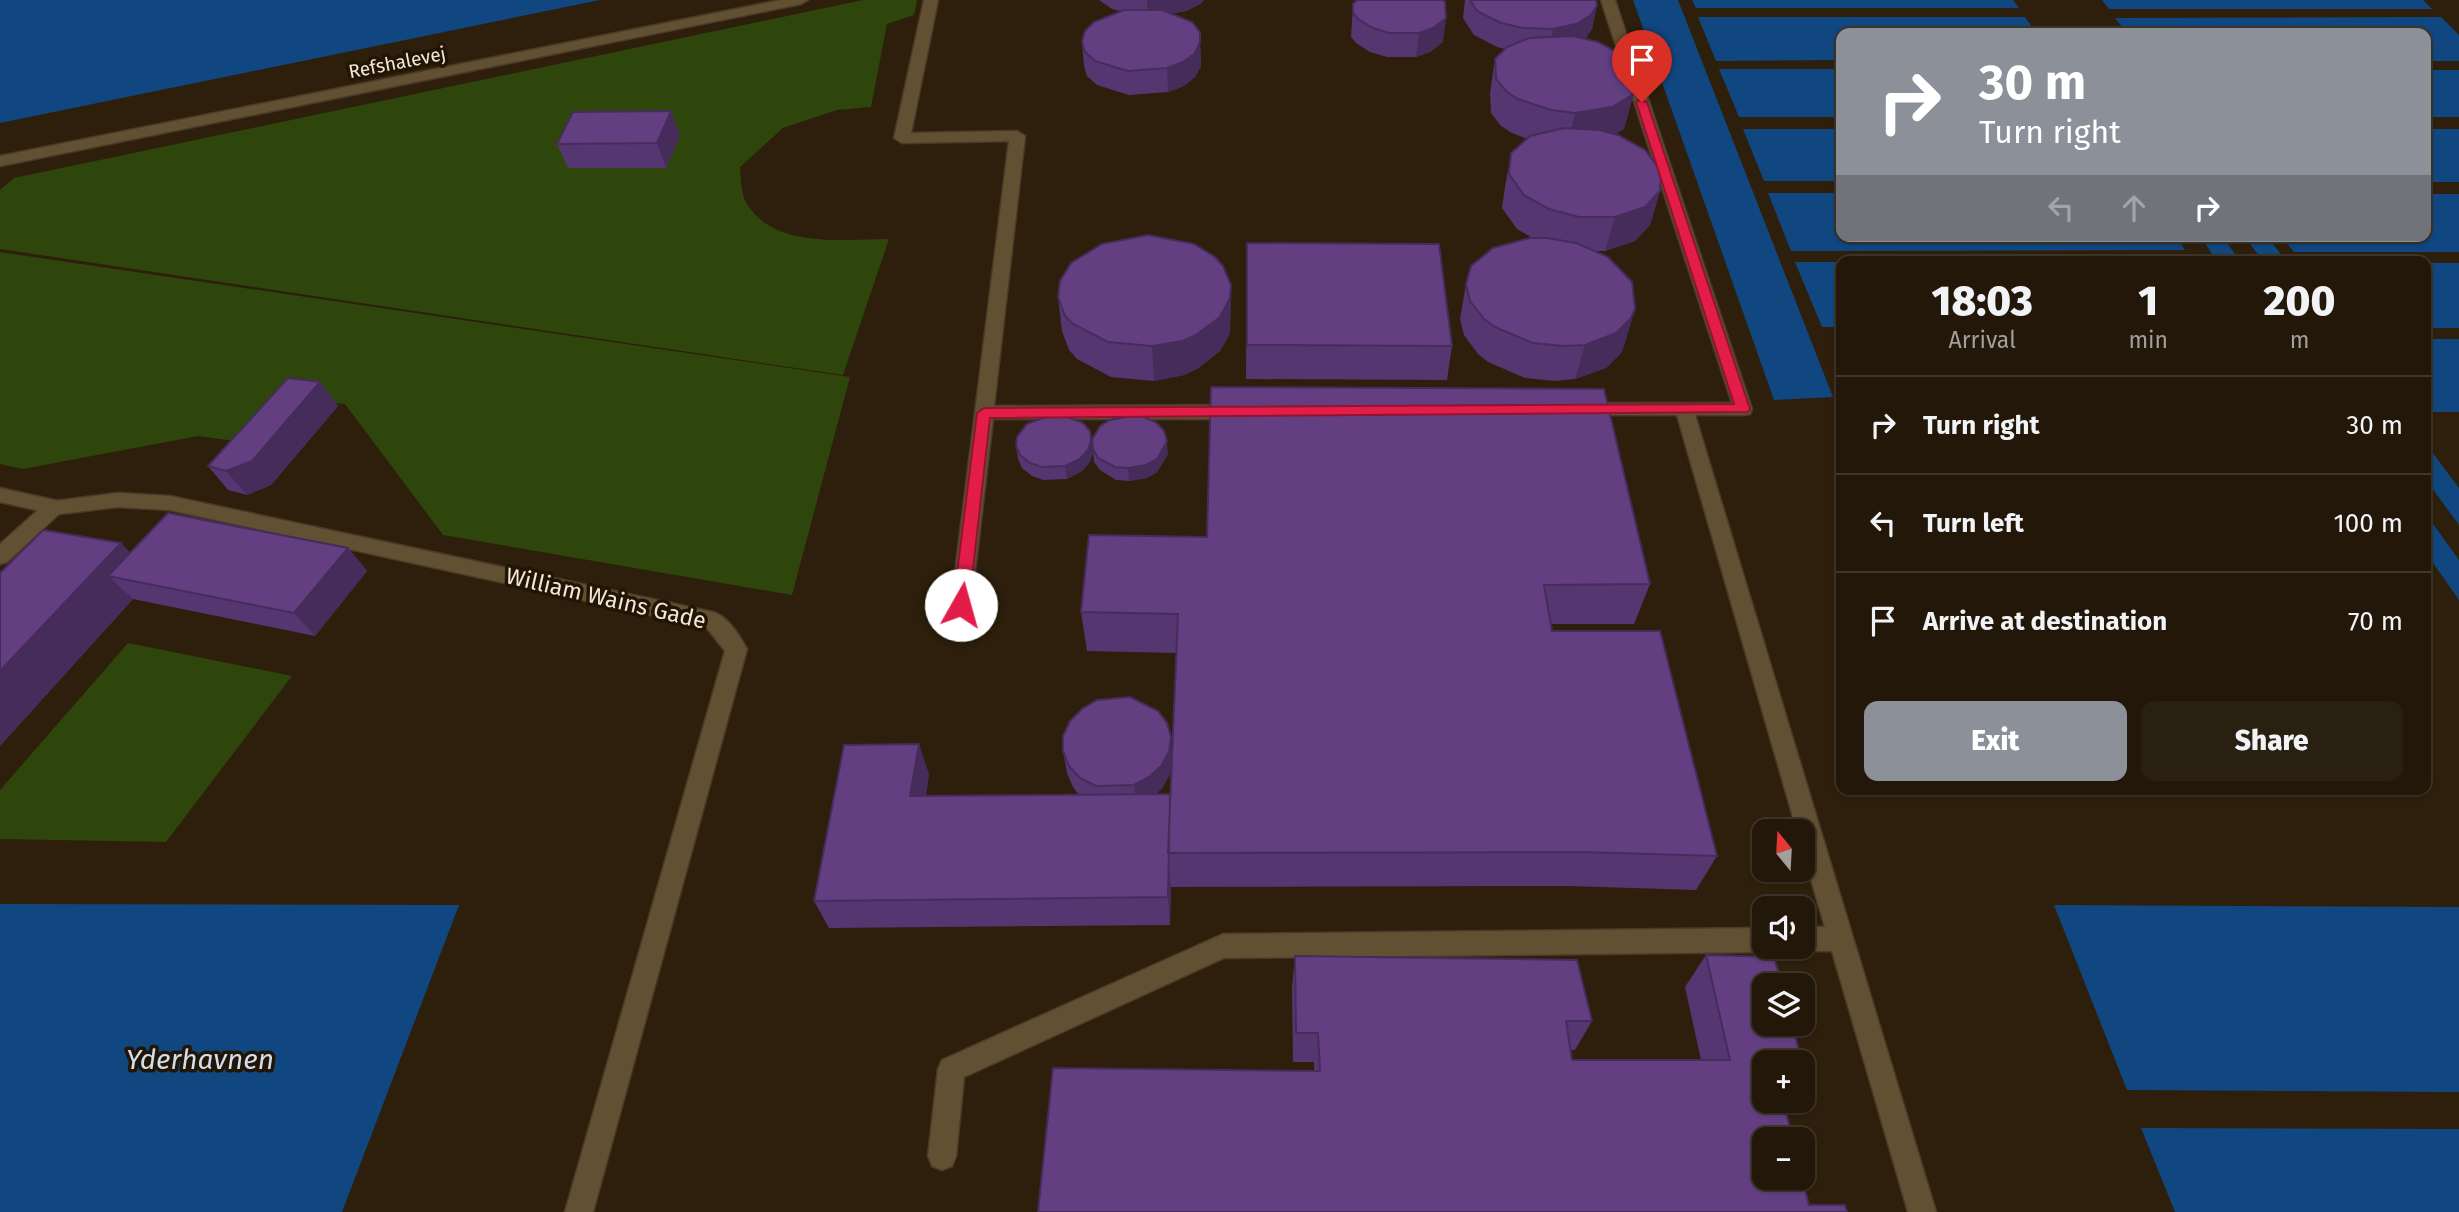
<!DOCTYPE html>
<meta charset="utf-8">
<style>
body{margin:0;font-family:"Fira Sans",sans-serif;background:#2a2012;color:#f1f3f6;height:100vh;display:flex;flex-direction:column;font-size:26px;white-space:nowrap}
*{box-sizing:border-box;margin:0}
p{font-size:23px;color:#a29f9c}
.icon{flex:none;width:38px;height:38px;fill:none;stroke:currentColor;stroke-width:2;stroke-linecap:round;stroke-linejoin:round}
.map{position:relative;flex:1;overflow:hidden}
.panel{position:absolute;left:1836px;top:256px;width:595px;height:539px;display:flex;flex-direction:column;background:#221708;border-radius:14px;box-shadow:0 2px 5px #0004,0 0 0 2px #3f3629}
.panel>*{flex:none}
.guide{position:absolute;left:1836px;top:28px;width:595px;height:214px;border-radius:14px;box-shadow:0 2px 5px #0004,0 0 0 2px #3f3629;background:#8c9099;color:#fff;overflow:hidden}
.needle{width:46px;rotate:342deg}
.buttons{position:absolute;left:1752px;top:819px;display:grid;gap:14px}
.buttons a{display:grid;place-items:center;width:63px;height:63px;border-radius:14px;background:#221708;box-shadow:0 2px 5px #0004,0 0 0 2px #3f3629;font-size:35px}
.pin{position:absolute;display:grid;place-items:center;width:60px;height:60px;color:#fff;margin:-72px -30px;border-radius:50% 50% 50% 0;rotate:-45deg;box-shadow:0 0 7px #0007}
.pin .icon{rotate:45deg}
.me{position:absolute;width:77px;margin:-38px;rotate:7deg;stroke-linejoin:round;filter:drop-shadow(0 0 5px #0008)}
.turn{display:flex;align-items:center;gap:24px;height:147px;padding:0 28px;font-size:32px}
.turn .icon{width:91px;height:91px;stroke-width:2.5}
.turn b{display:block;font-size:49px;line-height:60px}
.lanes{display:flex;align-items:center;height:66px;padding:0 28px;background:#0003;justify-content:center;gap:35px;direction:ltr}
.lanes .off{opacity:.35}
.eta{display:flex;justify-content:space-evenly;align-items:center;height:119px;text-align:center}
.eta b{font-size:42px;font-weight:800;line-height:49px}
.action{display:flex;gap:14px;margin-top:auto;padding:14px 28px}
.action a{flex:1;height:80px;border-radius:14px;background:#8c9099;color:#fff;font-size:28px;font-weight:800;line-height:80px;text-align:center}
.action a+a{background:#2a2012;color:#f1f3f6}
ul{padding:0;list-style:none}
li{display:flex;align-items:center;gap:21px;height:98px;padding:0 28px;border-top:2px solid #3f3629}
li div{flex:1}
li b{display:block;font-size:26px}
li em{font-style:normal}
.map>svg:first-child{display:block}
</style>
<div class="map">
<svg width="2459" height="1212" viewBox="0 0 2459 1212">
<rect width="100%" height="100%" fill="#2d1f0b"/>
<!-- green -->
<path fill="#2e450b" d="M863,0H917L914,15L887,24L871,107L837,110L783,128L740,167C741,178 741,195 747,204C775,249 844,239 889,239L843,375L0,249V190L14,178Z
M0,252L850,377L792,595L443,535L345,404L301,399L258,444L198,436L23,469L0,464Z
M128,643L292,676L166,842L0,839V790Z"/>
<!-- water -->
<path fill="#104781" d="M0,0H600L0,123Z
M1633,0H1678L1833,397L1774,400Z
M1692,0H2013L2019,8H1696Z
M2102,0H2423L2432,9H2109Z
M1698,17H2025L2036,33H1841V60L1716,61Z
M2441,17L2459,35V61H2426V33H2127L2115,18Z
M1719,69H1841V117H1739Z
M2426,70H2459V117H2426Z
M1743,129H1841V181H1764Z
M2426,129H2459V182H2426Z
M1768,193H1841V236H2175L2185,250L1791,251Z
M2426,194H2459V252H2294L2281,236H2426Z
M2200,236H2222L2240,261H2217Z
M2244,236H2267L2286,261H2263Z
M1795,262H1841V327H1822Z
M2426,263H2459V328H2426Z
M2426,339H2459V412H2426Z
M2426,444L2459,488V525L2426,480Z
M2426,514L2459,560V600L2426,553Z
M0,904L459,905L342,1212H0Z
M2054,905L2459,907V1092L2127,1090Z
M2141,1128L2459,1129V1212H2175Z"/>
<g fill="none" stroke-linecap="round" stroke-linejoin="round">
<defs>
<path id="service" d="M781,0H808L801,4L0,166V156Z
M924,0H938L911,133L1017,131L1025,136L994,406L1238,405L1245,407L1247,412L1245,417L1238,419H993L971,605L968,611L961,613L954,611L951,605L1009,141L902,143L894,138Z
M1601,0H1615L1752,409L1750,414L1743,415H1695L1936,1212H1908L1832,951H1802L1793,947H1802V927H1825L1802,849V831H1797L1677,415H1582L1575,414L1573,409L1575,404L1582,403H1732Z
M0,488L54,500L61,502L64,507L61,512L54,514L0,502Z
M1764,928V947H1774L1764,952L1224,958L964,1077L956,1156L952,1166L942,1170L932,1166L928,1156L938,1069L942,1060L1223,934Z"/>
<path id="minor" d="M118,493L170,496L713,612C727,616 740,636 747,649L593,1212H565L725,651L706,627L170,510L118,507L59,514L7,562L0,564V544L47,502Z"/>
</defs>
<!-- service casing -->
<use href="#service" stroke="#483b28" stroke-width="3"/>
<!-- minor casing -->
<use href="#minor" stroke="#483b28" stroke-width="3"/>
<!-- service -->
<use href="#service" fill="#625033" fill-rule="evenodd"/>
<!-- minor -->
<use href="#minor" fill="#625033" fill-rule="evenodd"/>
</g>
<!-- wall -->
<path fill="#553670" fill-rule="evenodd" d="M1099,0H1204L1200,4L1186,11L1170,14L1200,42L1201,66L1195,77L1184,86L1168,92L1129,95L1097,85L1087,76L1084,66L1082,42L1121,11L1112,9Z
M1465,0H1596L1597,5L1592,29L1585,39L1638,77L1624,129L1614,135L1660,191L1650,225L1635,241L1605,251H1594L1625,343L1621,353L1606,368L1575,379L1555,381L1525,378L1488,362L1478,354L1464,335L1460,319L1466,284L1533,238L1517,229L1502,208L1505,187L1511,153L1527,139L1512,133L1501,126L1491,113L1490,93L1495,59L1505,49L1497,47L1474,35L1463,18Z
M1353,4L1443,42L1430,52L1416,57H1387L1370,52L1356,43L1351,37Z
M680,135L666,168H568L557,144Z
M1247,243L1452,346L1447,380L1246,379Z
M1231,285L1230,333L1220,351L1197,369L1184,375L1154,381L1111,377L1077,359L1069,350L1062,331L1058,297Z
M320,382L338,406L271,485L247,495L228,490L208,466Z
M1092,440L1168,454L1157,472L1147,478L1129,481L1116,480L1100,470L1094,462Z
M1016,446L1093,453L1089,463L1082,471L1067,479L1043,480L1032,476L1022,468L1018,459Z
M1089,535L1650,584L1634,624H1551L1552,631L1717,856L1696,890L1567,886L1171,887L1170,925L829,928L814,901L929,774L926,796L1079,795L1073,787L1067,773L1063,751L1172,758L1176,653L1087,651L1081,612ZM1172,761L1170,800L1156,794L1163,787L1170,774Z
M121,543L130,553L348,548L367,571L315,636L133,599L0,746Z
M1706,955L1801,1058L1796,1062H1764L1809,1205L1038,1212L1314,1071V1062H1293L1292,988L1295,956L1592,1021L1575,1050H1571L1572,1060H1701L1685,987Z"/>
<!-- shaded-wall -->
<path fill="#452c5b" d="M1147,0H1204L1200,4L1186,11L1148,17Z
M1597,5L1592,29L1586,38L1571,48L1548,53L1553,29Z
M1446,18L1443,42L1430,52L1416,57L1419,33Z
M1200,42L1201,66L1195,77L1184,86L1168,92L1167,68Z
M1638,77L1624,129L1604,141L1567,147L1575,113Z
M671,111L680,135L666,168L657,143Z
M1660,191L1650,225L1635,241L1605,251L1615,217Z
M1231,285L1230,333L1220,351L1197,369L1184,375L1154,381L1152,346Z
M1635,309L1625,343L1621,353L1606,368L1575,379L1585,345Z
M320,382L338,406L271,485L247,495L226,471Z
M1091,440L1093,453L1089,463L1082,471L1067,479L1065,466Z
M1167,441L1168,454L1157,472L1147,478L1129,481L1128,468Z
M121,543L153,576H108L133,599L0,746V671Z
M348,548L367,571L315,636L294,613Z
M1171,737L1172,759L1170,774L1163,787L1151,798L1136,807L1134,785Z
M919,744L929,774L921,825L910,796Z
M1168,859L1171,887L1170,925L1168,897Z"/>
<!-- building -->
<path fill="#633f82" stroke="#452c5b" stroke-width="2" d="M1357,0H1442L1445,2L1446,18L1433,28L1419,33H1389L1373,28L1358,19L1353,13V4Z
M1470,0H1596L1597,5L1591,15L1576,24L1553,29L1523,28L1501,23L1477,11Z
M1124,10H1162L1192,22L1200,32V42L1195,53L1183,62L1167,68L1128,71L1095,61L1085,52L1082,42L1085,31L1094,22Z
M1573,36L1598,42L1623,55L1632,64L1638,77L1632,95L1612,107L1575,113L1551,110L1518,99L1507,92L1496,79L1495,59L1507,47L1529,38Z
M671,111L657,143L557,144L573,112Z
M1564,128L1599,130L1618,135L1645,150L1661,171L1660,191L1645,207L1615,217H1579L1549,209L1524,195L1509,174L1511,153L1530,136Z
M1148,235L1194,244L1215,257L1223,266L1231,285L1230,298L1220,317L1196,335L1182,341L1152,346L1108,342L1073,324L1065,316L1058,297L1060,281L1071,263L1102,244Z
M1530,238H1547L1576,243L1608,257L1632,282L1635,309L1631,318L1616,333L1585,345L1564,346L1533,343L1495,327L1484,319L1470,301L1466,284L1471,266L1493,248Z
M1247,243L1439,244L1452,346L1247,345Z
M288,378L320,382L252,461L226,471L208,466Z
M1211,387L1604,389L1650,584L1544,585L1552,631H1660L1717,856L1582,852L1168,853L1178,614L1081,612L1089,535L1207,537Z
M1050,415H1063L1083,423L1090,431L1091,440L1088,450L1080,459L1065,466L1042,467L1030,463L1020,455L1016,446L1017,437L1027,424Z
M1131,416L1144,417L1157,423L1164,431L1167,441L1157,459L1146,465L1128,468L1115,467L1098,458L1093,449L1092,440L1100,426L1110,420Z
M168,513L348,548L294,613L108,576Z
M43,530L121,543L0,671V573Z
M1130,697L1158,711L1167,723L1171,737L1169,752L1161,766L1149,777L1134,785L1096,786L1080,778L1069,766L1063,751V736L1070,721L1082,709L1097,700Z
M919,744L910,796L1170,794L1168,897L814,901L844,745Z
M1706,955L1774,957L1782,985H1764V1024H1792L1801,1058H1773L1774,1062H1764V1101H1783L1793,1139H1764V1178H1802L1809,1205H1845L1847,1212H1038L1053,1068L1320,1071L1318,1033H1296L1295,956L1577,960L1592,1021H1566L1572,1060H1730Z"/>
<!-- route -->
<path fill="#e11d48" stroke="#92132f" stroke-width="2" d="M1638,100L1647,102L1750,409L1748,412L990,418L969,605L967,610H955L953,605L977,413L984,408L1734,404L1636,102Z"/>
<g text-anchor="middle" stroke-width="7" stroke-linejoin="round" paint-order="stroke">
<!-- far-street labels -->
<g font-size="19" fill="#f1e7db" stroke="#231503">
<text transform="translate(397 62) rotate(-11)" y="7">Refshalevej</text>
</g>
<!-- street labels -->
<g font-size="23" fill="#f1e7db" stroke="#231503">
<text transform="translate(606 598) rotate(13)" y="8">William Wains Gade</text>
</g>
<!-- near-water labels -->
<g font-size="28" font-style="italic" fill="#d0def0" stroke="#231503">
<text x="200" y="1069">Yderhavnen</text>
</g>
</g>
</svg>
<div class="buttons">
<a><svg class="needle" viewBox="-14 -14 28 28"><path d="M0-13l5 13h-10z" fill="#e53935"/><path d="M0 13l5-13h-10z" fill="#a29f9c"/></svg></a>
<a><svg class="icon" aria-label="sound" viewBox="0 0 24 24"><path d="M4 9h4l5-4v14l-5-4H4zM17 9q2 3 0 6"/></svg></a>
<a><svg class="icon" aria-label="layers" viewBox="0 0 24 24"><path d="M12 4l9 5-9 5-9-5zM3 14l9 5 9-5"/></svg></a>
<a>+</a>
<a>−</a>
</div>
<div class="pin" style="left:1642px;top:102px;background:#d93025"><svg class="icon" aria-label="arrive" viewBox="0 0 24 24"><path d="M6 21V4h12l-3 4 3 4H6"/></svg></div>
<svg class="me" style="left:961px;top:605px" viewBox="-20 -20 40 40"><circle r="19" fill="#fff"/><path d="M0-13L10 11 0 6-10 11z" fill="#e11d48"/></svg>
<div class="guide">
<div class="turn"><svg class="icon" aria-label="right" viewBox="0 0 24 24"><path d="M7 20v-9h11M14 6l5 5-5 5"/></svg><div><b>30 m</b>Turn right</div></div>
<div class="lanes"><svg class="icon off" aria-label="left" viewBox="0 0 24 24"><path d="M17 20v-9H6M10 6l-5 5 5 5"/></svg><svg class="icon off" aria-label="ahead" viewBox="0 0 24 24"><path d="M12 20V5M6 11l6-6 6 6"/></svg><svg class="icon" aria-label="right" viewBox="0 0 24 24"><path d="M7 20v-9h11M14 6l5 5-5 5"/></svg></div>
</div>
<section class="panel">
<div class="eta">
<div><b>18:03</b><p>Arrival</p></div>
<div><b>1</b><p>min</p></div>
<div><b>200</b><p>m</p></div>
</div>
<ul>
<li><svg class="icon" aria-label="right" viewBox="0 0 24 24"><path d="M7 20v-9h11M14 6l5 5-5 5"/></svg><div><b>Turn right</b></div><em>30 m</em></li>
<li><svg class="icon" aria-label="left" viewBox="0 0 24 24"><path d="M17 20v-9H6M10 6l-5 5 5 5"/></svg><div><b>Turn left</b></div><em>100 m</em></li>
<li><svg class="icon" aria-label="arrive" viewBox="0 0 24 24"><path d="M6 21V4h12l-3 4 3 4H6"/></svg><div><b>Arrive at destination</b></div><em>70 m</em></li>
</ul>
<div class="action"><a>Exit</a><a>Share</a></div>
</section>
</div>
